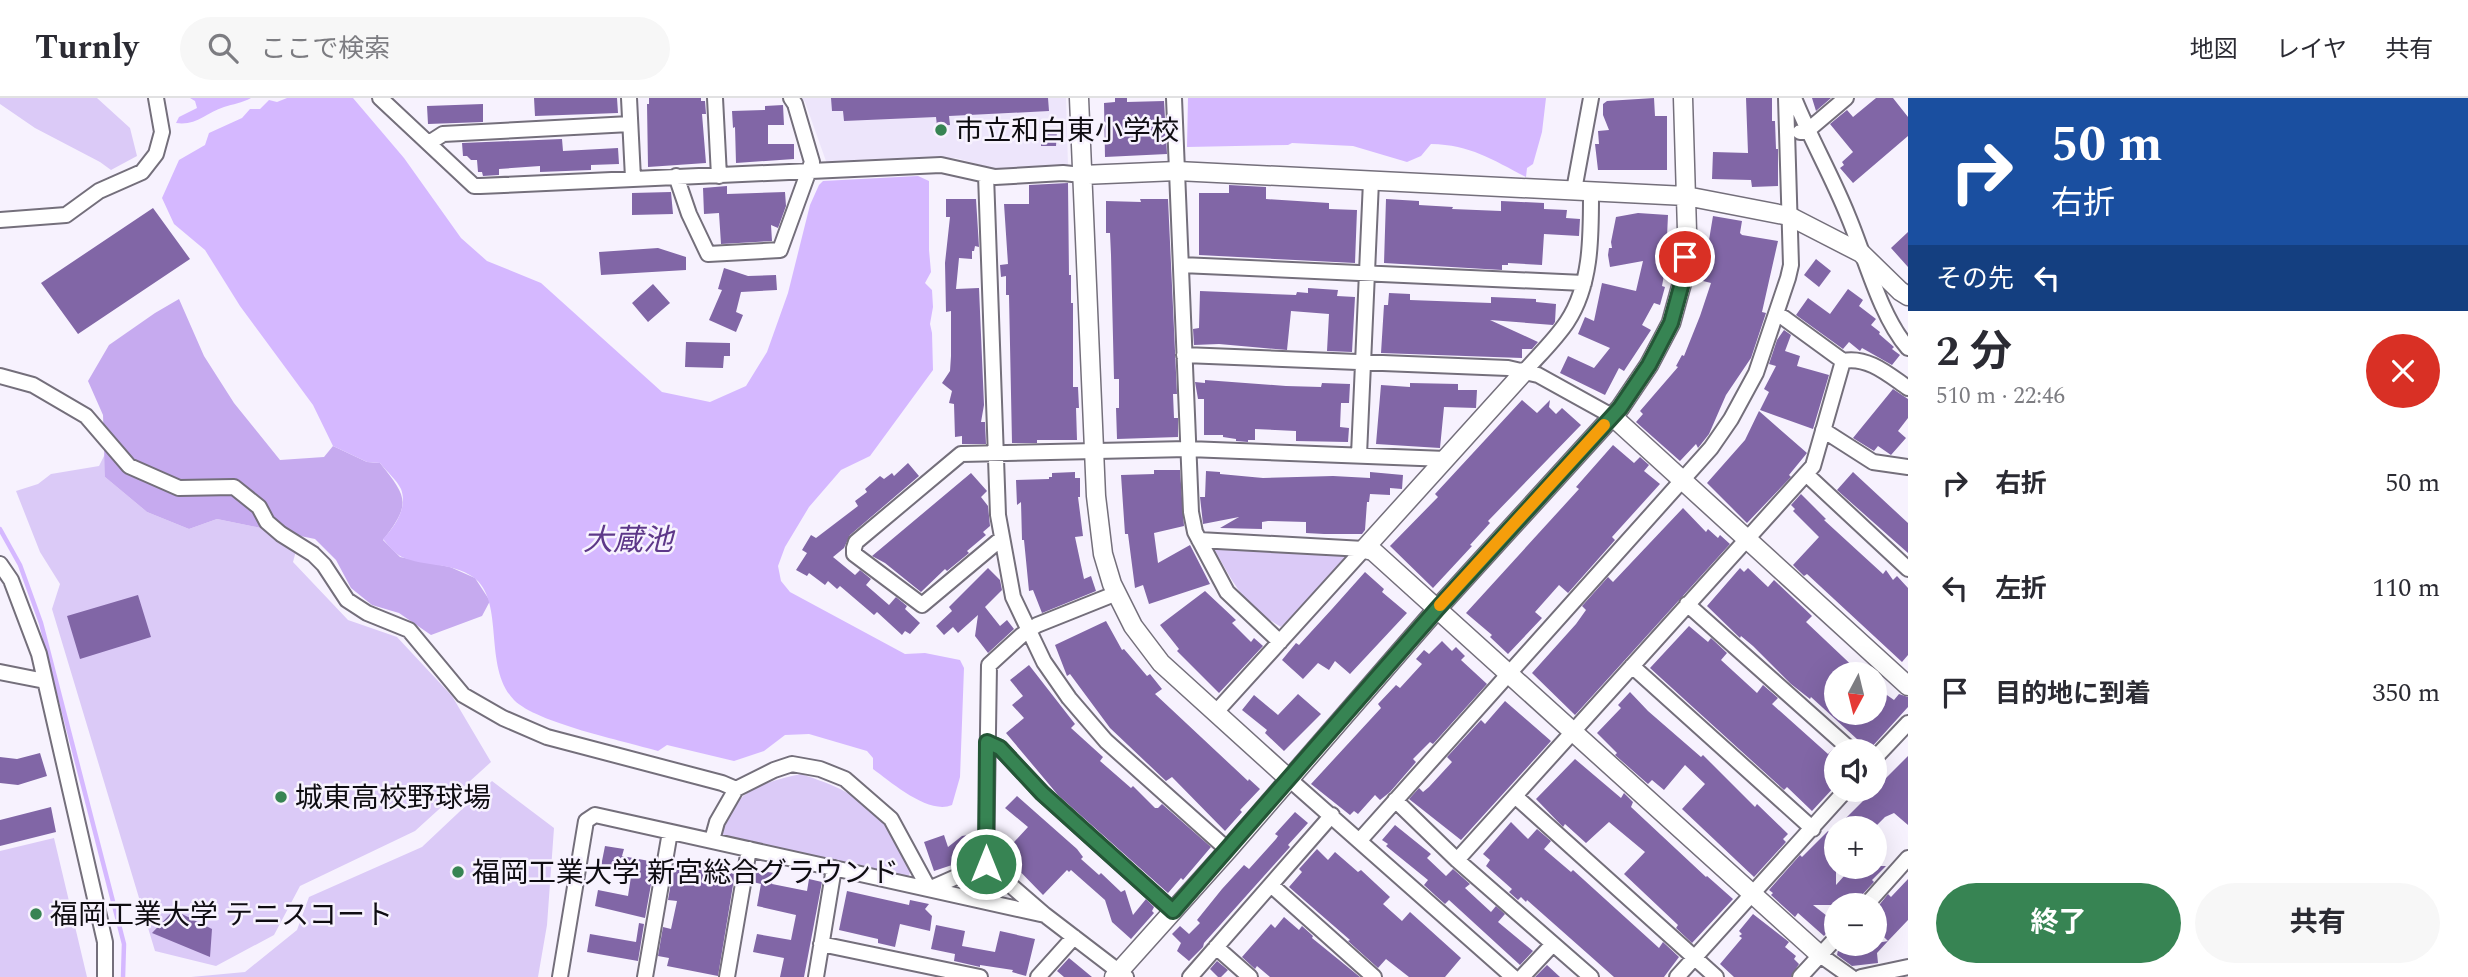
<!DOCTYPE html>
<html lang="ja">
<meta charset="utf-8">
<style>
body{margin:0;font-family:Spectral,"Noto Sans JP",serif;background:#f7f7f7;color:#2b2b33;height:100vh;display:flex;flex-direction:column;font-size:26px;white-space:nowrap}
*{box-sizing:border-box;margin:0}
p{font-size:23px;color:#7c7c81}
.icon{flex:none;width:38px;height:38px;fill:none;stroke:currentColor;stroke-width:2;stroke-linecap:round;stroke-linejoin:round}
.map{position:relative;flex:1;overflow:hidden}
.side{display:flex;flex-direction:column;background:#fff;width:560px}
.side>*{flex:none}
.top-card{background:#1a4fa0;color:#fff;overflow:hidden}
.needle{width:46px;rotate:187deg}
.fabs{position:absolute;left:1824px;top:564px;display:grid;gap:14px}
.fabs a{display:grid;place-items:center;width:63px;height:63px;border-radius:50%;background:#fff;box-shadow:0 7px 28px #0002;font-size:35px}
.pin{position:absolute;display:grid;place-items:center;width:60px;height:60px;color:#fff;margin:-30px;border:4px solid #fff;border-radius:50%;box-shadow:0 2px 7px #0007}
.me{position:absolute;width:77px;margin:-38px;rotate:0deg;stroke-linejoin:round;filter:drop-shadow(0 0 5px #0008)}
.turn{display:flex;align-items:center;gap:24px;height:147px;padding:0 28px;font-size:32px}
.turn .icon{width:91px;height:91px;stroke-width:2.5}
.turn b{display:block;font-size:49px;line-height:60px}
.then{display:flex;align-items:center;height:66px;padding:0 28px;background:#0003;gap:14px;font-size:26px}
.round{display:grid;place-items:center;flex:none;width:74px;height:74px;border-radius:37px;background:#f7f7f7}
.overview{display:flex;align-items:center;justify-content:space-between;height:119px;padding:0 28px}
h1{font-size:42px;font-weight:700;line-height:52px}
.action{display:flex;gap:14px;margin-top:auto;padding:14px 28px}
.action a{flex:1;height:80px;border-radius:42px;background:#378453;color:#fff;font-size:28px;font-weight:700;line-height:80px;text-align:center}
.action a+a{background:#f7f7f7;color:#2b2b33}
ul{padding:0;list-style:none}
li{display:flex;align-items:center;gap:21px;height:105px;padding:0 28px}
li div{flex:1}
li b{display:block;font-size:26px}
li em{font-style:normal}
header{display:flex;align-items:center;gap:42px;box-sizing:border-box;height:98px;padding:0 35px;background:#fff;border-bottom:2px solid #e1e1e2}
header strong{font-size:33px}
nav{display:flex;gap:38px;margin-inline-start:auto;font-size:24px}
.search{width:490px;height:63px;background:#f7f7f7;display:flex;align-items:center;gap:18px;box-sizing:border-box;padding:0 24px;border-radius:38px;color:#7c7c81;font-size:26px}
main{display:flex;flex:1;min-height:0}
.map>svg:first-child{display:block}
</style>
<header>
<strong>Turnly</strong>
<div class="search"><svg class="icon" aria-label="search" viewBox="0 0 24 24"><circle cx="10" cy="10" r="6"/><path d="M15 15l6 6"/></svg>ここで検索</div>
<nav><a>地図</a><a>レイヤ</a><a>共有</a></nav>
</header>
<main>
<div class="map">
<svg width="1908" height="879" viewBox="0 0 1908 879">
<rect width="100%" height="100%" fill="#f7f2fe"/>
<!-- built -->
<path fill="#ede5fb" d="M801,0H1066L1068,68L995,71L956,60L827,66L805,4Z"/>
<!-- green -->
<path fill="#dbcaf7" d="M0,0H97L130,30L137,58L111,72L100,64L35,30L0,6Z
M105,356V379L147,414L189,431L217,421L300,438L293,464L348,522L397,539L452,598L491,664L415,733L300,788L274,837L216,868L155,853L52,511L60,486L40,454L16,393L38,386L51,376L99,368Z
M1213,449L1344,456L1347,462L1281,529C1243,507 1234,486 1213,449Z
M801,676C831,686 864,698 884,725C895,739 903,757 911,773L907,781L719,738C735,692 757,686 801,676Z
M492,683L554,730L547,827L538,879H191L245,874L297,832L309,799L422,749Z
M54,740L87,879H0V753Z"/>
<!-- forest -->
<path fill="#c6aaef" d="M179,201L204,258L234,305L280,362L324,359L333,348L367,364L380,365C407,399 412,405 383,442L400,459L450,469L475,480L490,503L482,518L431,537L399,515L372,507L351,490L336,462L315,441L217,421L189,431L147,414L105,379L103,317L88,283L109,247L155,215Z"/>
<!-- water -->
<path fill="#d5b8ff" d="M190,0H251C242,5 233,6 224,9C206,15 196,28 176,25L179,19L197,10L195,3Z
M287,0H353L404,60L461,140L487,163L541,185L662,294L710,304L746,288L767,254L788,195L810,107L819,87L823,83L918,78L929,83V152L931,174L925,185L932,192L933,209L930,226L932,235L933,272L870,358L841,372L809,409L785,449L778,468L781,483L790,494L905,556L925,555L960,562L964,570L960,679L952,707C929,717 892,685 873,671V660L867,653L809,636L785,637L764,653L734,663L667,647L658,653C624,643 537,625 514,602C482,569 506,502 473,479C452,464 424,469 402,459C395,456 388,447 383,441C395,428 408,410 401,391C397,382 386,373 380,365L367,364L333,348L313,307L240,208L205,152L174,126L162,100L179,62L205,47L209,35L242,20L250,11H260L269,2L277,4Z
M1188,0H1546L1542,34L1533,66L1527,70L1526,79C1491,61 1471,47 1431,46L1421,58L1407,64L1353,48L1292,45L1288,47L1187,49Z"/>
<g fill="none" stroke-linecap="round" stroke-linejoin="round">
<!-- stream -->
<path stroke="#d5b8ff" stroke-width="4.5" d="M0,431L20,467L41,525L124,846L123,879"/>
</g>
<!-- building -->
<path fill="#8166a6" d="M534,0H617L618,15L535,18Z
M649,0H701V3H705L706,16H702L706,65L648,69L647,6H649Z
M831,0H1048L1049,13L949,18L950,27L937,28L936,19L844,23L843,13H832Z
M1115,0H1127V4L1164,3L1167,56L1105,59L1104,5L1115,4Z
M1654,0L1655,18H1667V72H1598L1595,46H1599L1598,33L1609,32L1603,17V6L1607,3Z
M1746,0H1772V23H1775L1776,51H1778V88L1752,89L1751,82L1712,81L1713,54L1748,55Z
M1812,0H1831L1816,13Z
M1876,0H1893L1908,19V38L1853,85L1840,70L1844,67L1842,64L1853,54L1830,26L1847,12L1853,19Z
M483,6V24L428,26L427,8Z
M783,7L784,27H768V46H794V61L736,65L735,29L733,30L732,13L765,12V8Z
M1041,34H1057L1056,48H1041Z
M562,41L563,53L618,50L619,66L591,67V72L540,74V68L499,71V77L483,78L482,74H478L477,62H471L467,58H463L462,45Z
M1068,85L1069,177H1071V205H1073V289H1078L1079,310H1076L1077,342H1037V345H1012L1009,197H1006V178L1001,179L1000,167L1008,166L1004,106H1029V87Z
M1229,87L1266,89V101L1329,105V111L1357,112L1355,165L1199,157V95H1229Z
M727,88V96L785,94L786,108L778,130L771,127L772,143L721,146L719,115L704,116L703,90Z
M671,94L673,116L632,117V95Z
M946,101H976L979,149L975,148L974,153H972V161L959,160L956,191L979,190L984,307L981,324H985L986,346H962V338L955,339L954,306L949,305L952,293L942,285L950,273L951,258V213L946,214L945,165L950,119H946Z
M1140,101H1168L1177,296H1173L1174,320H1178V339L1117,341L1116,310H1119V281H1114L1111,157L1110,135H1106V103L1141,104Z
M1386,101L1419,103V107L1453,109L1452,111L1501,113V103L1544,105V111L1567,112L1566,120L1580,121L1579,138L1544,136L1542,167L1508,165V167H1502V172L1384,165Z
M153,110L190,161L78,236L41,185Z
M1638,115L1668,117L1667,139H1671L1662,188L1665,189L1660,207L1654,205L1642,227L1651,232L1624,273L1619,270L1605,297L1560,275L1568,258L1594,270L1610,250L1578,236L1585,219L1594,223L1602,185L1636,193L1643,163L1610,169L1608,157L1609,150H1612L1611,144L1616,119Z
M1713,118L1742,123L1740,135L1742,137L1778,143L1762,214L1766,215L1751,260L1726,297L1709,336L1698,350L1696,346L1680,363L1636,324L1643,316L1640,313L1678,269L1676,268L1682,257L1684,258L1700,218L1711,185L1703,183L1712,148H1708Z
M1908,134V169L1891,150Z
M658,150L686,159V172L601,177L599,154Z
M1816,161L1831,173L1819,189L1804,177Z
M724,170L748,178L776,177L777,192L741,194L736,214L743,217L736,234L709,222L722,192L718,191Z
M653,186L670,205L648,224L632,205Z
M1308,190L1338,192L1337,198L1355,199L1352,254L1327,253L1329,216L1291,213L1287,252L1219,246L1194,247L1193,231L1199,230L1200,193L1296,197L1297,194L1308,195Z
M1848,191L1863,202L1859,208L1876,221L1871,227L1880,234L1879,236L1894,249L1892,251L1900,257L1892,267L1862,250L1860,253L1849,244L1843,251L1796,217L1808,200L1830,216Z
M1389,195L1410,196V202L1491,205V199L1536,201V204L1556,206L1555,224L1553,227L1490,222L1538,244L1532,251H1522V260L1381,255L1384,207H1388Z
M1784,232L1791,237L1785,253L1800,258L1797,268L1829,277L1813,331L1760,312L1769,294L1764,291L1776,268L1769,266L1777,242Z
M686,244L730,245V258H724L723,270L685,269Z
M1205,282L1286,288L1321,289L1322,285L1350,286L1349,305H1341L1340,329L1349,330L1348,344L1296,343V333L1255,331V342H1248V344L1236,343V341L1223,339V337H1204V301H1198L1195,284L1205,285Z
M1410,285L1458,286V292H1477L1476,310L1444,309L1440,350L1376,346L1381,287L1410,289Z
M1893,291L1908,301V320L1898,333L1906,340L1891,357L1878,348L1874,353L1853,340Z
M1522,302L1537,315L1550,302L1549,309L1556,316L1562,310L1581,327L1488,423L1490,425L1470,447L1472,448L1433,490L1390,448L1438,399L1435,396Z
M1759,313L1807,355L1789,377L1791,379L1747,425L1707,385L1745,342Z
M1613,347L1634,365L1640,359L1649,367L1644,373L1660,386L1612,439L1615,442L1568,495L1559,487L1535,514L1542,520L1508,556L1490,539L1492,537L1466,515L1579,391L1576,389Z
M908,365L919,378L850,437L844,450L833,459L855,477L860,472L871,481L866,487L889,507L896,499L907,508L905,511L920,525L910,536L905,533L902,537L877,514L874,517L840,488L837,491L828,483L825,487L809,475L807,478L796,472L807,455L802,452L811,437L816,440L858,408L855,403L867,394L865,391L880,378L884,381L892,375L894,378Z
M1154,372H1180L1184,428L1154,435L1158,465L1190,447L1210,486L1149,506L1143,487L1135,490L1128,436H1125L1121,377L1154,376Z
M1206,373L1220,374V376L1263,380L1333,378L1370,380V374L1403,377L1402,391L1390,390V397L1370,396L1369,404H1367L1365,432L1362,436H1324L1306,435V424L1268,423L1262,424V431L1220,430L1239,419L1203,426L1200,399H1205Z
M1075,374V380H1080V399H1078L1083,438L1075,439L1084,481L1091,478L1096,493L1042,515L1033,492L1029,493L1024,442H1022L1021,404L1017,407L1016,382L1049,381V379H1052V375Z
M1853,374L1908,425V455L1837,392Z
M971,375L987,393L981,399L988,408L990,428L983,434L986,437L967,453L969,455L947,473L945,471L921,494L885,465L872,458Z
M1801,396L1826,421L1824,422L1883,476L1886,472L1893,482L1897,478L1908,490V557L1902,564L1807,476L1804,478L1793,467L1819,439L1793,413L1795,411L1791,407Z
M1683,410L1706,434L1708,431L1718,440L1720,437L1730,446L1575,617L1532,575L1576,526L1586,512L1582,508L1608,479L1613,484Z
M988,470L1000,482L1002,492L985,509L1000,528L1007,522L1014,531L988,555L975,538L978,517L958,535L953,529L944,537L936,528L952,513L949,509Z
M1740,470L1744,474L1748,470L1768,489L1774,482L1812,518L1806,524L1861,576H1836V590L1831,595L1836,600V614H1874V588L1894,602L1899,596L1908,599V609L1869,652L1811,599L1810,601L1791,586L1753,548L1741,538L1740,540L1707,508Z
M1365,474L1384,491L1382,494L1407,515L1350,576L1335,563L1329,572L1318,565L1303,581L1282,562L1296,545L1299,547L1332,511Z
M1205,493L1236,522L1232,525L1251,544L1254,540L1263,548L1219,595L1177,553L1179,551L1160,527Z
M138,497L151,539L80,561L67,518Z
M1106,523L1122,552L1124,551L1147,578L1150,576L1162,591L1155,596L1248,683L1249,681L1260,691L1240,712L1242,714L1225,733L1172,679L1166,683L1110,630L1070,576L1067,578L1055,547Z
M1689,528L1708,544L1711,540L1727,555L1721,562L1757,595L1763,587L1778,600L1772,606L1828,656L1834,650L1836,651V687L1812,713L1787,689L1784,692L1650,570Z
M1442,543L1452,553L1456,549L1465,558L1461,562L1487,586L1433,646L1430,644L1413,661L1416,664L1390,694L1380,702L1375,697L1358,716L1354,713L1350,717L1311,686L1381,610L1378,606L1396,587L1400,590L1422,566L1416,561L1424,552L1429,556Z
M1029,567L1075,626L1071,630L1103,659L1100,663L1131,690L1133,688L1155,710H1158L1162,706L1211,749L1183,782L1181,780L1168,795L1058,697L1006,635L1024,620L1012,607L1023,598L1010,582Z
M1630,594L1648,613L1701,659L1703,657L1755,709L1757,706L1788,736L1783,741L1786,744L1754,779L1682,711L1705,686L1685,667L1664,692L1652,682L1648,686L1615,657L1617,655L1597,635L1621,610L1618,607Z
M1298,596L1321,616L1284,653L1265,635L1267,632L1242,612L1254,597L1278,617Z
M1505,603L1551,643L1461,742L1409,701L1419,690L1423,694L1429,689L1452,664L1447,659L1481,622L1485,626Z
M40,655L47,678L18,687L0,685V659L17,661Z
M1908,658V727L1894,715L1885,719L1874,730H1854L1845,721Z
M1575,661L1621,700L1624,695L1633,704L1631,709L1706,779L1707,778L1733,801L1692,845L1676,830L1678,827L1624,776L1645,754L1609,724L1586,745L1565,726L1563,729L1536,701Z
M1017,698L1077,751L1083,759L1081,761L1099,777L1101,775L1121,794L1125,792L1133,817L1146,801L1154,809L1152,813L1154,815L1131,841L1112,824L1105,802L1071,772L1069,774L1067,772L1043,797L1003,756L1028,729L1005,710Z
M51,709L56,734L0,748V722Z
M1295,714L1308,725L1288,747L1290,749L1204,845L1203,849L1189,863L1177,853L1181,845L1172,836L1180,828L1189,836L1200,825L1197,822L1222,791L1244,767L1249,771L1276,741L1278,738L1275,736Z
M1511,724L1528,741L1537,731L1551,743L1544,751L1571,774L1573,772L1659,850L1663,844L1679,859L1664,879H1614L1527,802L1526,804L1521,799L1518,802L1509,794L1512,791L1486,768L1490,762L1483,756Z
M1395,727L1431,756L1427,760L1446,778L1453,771L1470,786L1465,790L1491,814L1496,808L1505,816L1498,824L1533,853L1520,867L1449,802L1445,806L1436,798L1424,787L1428,782L1386,748L1388,746L1382,742Z
M1828,733L1836,740V787L1853,768H1886L1872,782L1874,784L1861,798L1859,796L1849,807H1813L1836,825L1824,838L1798,815L1795,819L1771,797L1773,795L1769,792L1800,757L1802,759Z
M944,737L948,749L962,738L968,737L977,744V749L963,766L959,768L958,765L934,773L924,744Z
M605,748L624,751L622,758L655,764L645,820L595,808L598,792L628,798L632,772L601,768Z
M1317,751L1328,762L1335,754L1358,774L1361,772L1390,799L1383,806L1402,823L1410,814L1461,860L1445,879H1409L1386,861L1378,870L1348,843L1350,842L1289,789L1302,774L1299,771Z
M681,765L735,776L736,769L718,878L667,868L669,860L658,858L663,829L671,831L677,803L668,802L674,768L680,769Z
M755,772L774,775L772,786L807,793L809,781L822,784L804,879H780L784,860L753,854L757,836L791,842L796,817L757,808L761,786L753,784Z
M1908,781V822L1888,843L1874,829V823L1881,815L1876,811L1888,796L1891,799Z
M847,793L909,807L910,802L929,806L925,811L932,818L930,833L900,826L895,849L878,845V841L839,832Z
M174,812L212,831L210,859L152,835Z
M1753,816L1789,844L1785,849L1796,858L1794,861L1799,866L1791,879H1734L1720,866L1742,840L1739,838L1742,836L1739,833Z
M1284,819L1299,832L1302,828L1313,838L1312,840L1360,879H1270L1257,868L1255,871L1242,859L1271,826L1275,830Z
M639,825L644,826L638,863L587,854L590,836L636,844Z
M936,827L965,833L962,848L995,854L1000,833L1035,841L1026,878L1012,874L1013,872L980,867V869L954,863L955,856L931,851Z
M1888,843L1877,855L1878,865L1852,868L1837,857L1838,852Z
M1069,860L1092,879H1064L1057,873Z
M1217,863L1228,872L1221,879H1218L1210,871Z
M1547,867L1560,879H1535Z"/>
<g fill="none" stroke-linecap="round" stroke-linejoin="round">
<defs>
<path id="minor" d="M380,0L474,88H480L941,67L995,79L1063,75L1082,77
M629,0L633,80
M715,0L719,78
M1174,0L1191,414L1195,434L1227,494L1280,544
M1794,0C1810,40 1832,78 1848,118C1865,158 1880,218 1908,250
M1800,34L1807,33L1846,0
M429,45L443,36L630,26
M986,77L998,417L1013,499L1044,564L1069,600L1106,643L1228,752
M676,78L689,116L708,156L780,152L812,64L795,6L791,0
M1574,92L1591,0
M0,122L66,117L99,93L142,74L156,56L162,34L156,0
M1181,167L1584,185
M1184,257L1508,270L1538,277L1612,318
M1843,263C1868,258 1889,277 1908,290
M1524,274C1538,258 1555,242 1567,224C1592,186 1591,137 1591,93
M0,278L33,287L86,318L129,368L179,390L234,389L259,409L267,424L281,436L313,456L324,467L347,502L367,515L409,532L463,597L503,620L547,639L722,685L736,691
M1823,332L1873,364L1908,369
M1359,357L1371,83
M1806,376L1908,471
M1002,440L922,507L854,456V450L856,444L961,356L1188,351L1446,361
M1199,442L1364,451
M0,466L11,482L39,556L105,844V879
M1117,495L1037,527L1022,537L989,567L986,766L1045,817L1126,879
M1687,506L1852,653
M1632,568L1813,731
M0,574L45,583
M1216,614L1364,451
M987,644L1000,650L1042,695L1173,813
M1874,661L1908,625
M1289,681L1513,879
M1515,698L1716,879
M1395,702L1457,762L1591,879
M712,742L717,724L736,691L774,672L792,666L820,671L845,681L891,721L929,791L986,766
M1360,742L1711,350L1731,321L1756,275L1788,180L1791,167L1786,0
M1457,762L1813,368L1843,263L1784,220L1776,216
M1271,787L1374,879
M1866,807L1908,760
M821,846L980,879
M1216,849L1250,879
M1820,857L1851,879
M560,879L586,723L595,717L1045,817
M645,879L670,734
M727,879L749,751
M816,879L834,770
M1038,879L1074,839
M1190,879L1332,717
M1522,879L1553,846
M1677,879L1847,691
M1800,879L1836,840
M1861,879L1908,869"/>
<path id="tertiary" d="M1079,0L1096,398L1103,456L1112,486L1133,528L1161,565L1289,681
M1082,77L1177,73L1686,98L1789,118L1861,155L1900,193L1908,198
M1524,274L1364,451L1373,453L1820,857
M1612,318L1908,588
M1114,879L1228,752L1437,511L1620,310L1649,267L1671,225L1682,185L1687,133L1683,0"/>
</defs>
<!-- minor casing -->
<use href="#minor" stroke="#746f7b" stroke-width="18"/>
<!-- tertiary casing -->
<use href="#tertiary" stroke="#746f7b" stroke-width="21"/>
<!-- minor -->
<use href="#minor" stroke="#fff" stroke-width="14"/>
<!-- tertiary -->
<use href="#tertiary" stroke="#fff" stroke-width="18"/>
</g>
<g fill="none" stroke-linecap="round" stroke-linejoin="round">
<defs>
<path id="route" d="M986,766L987,644L1000,650L1042,695L1173,813L1437,511L1620,310L1649,267L1671,225L1682,185L1685,159"/>
</defs>
<!-- route casing -->
<use href="#route" stroke="#245636" stroke-width="18"/>
<!-- route -->
<use href="#route" stroke="#378453" stroke-width="12"/>
<!-- slow -->
<path stroke="#f59e0b" stroke-width="12" d="M1440,507L1604,327"/>
</g>
<!-- markers -->
<g fill="#378453" stroke="#f7f2fe" stroke-width="2.5">
<circle cx="941" cy="32" r="7"/>
<circle cx="281" cy="699" r="7"/>
<circle cx="458" cy="774" r="7"/>
<circle cx="36" cy="816" r="7"/>
</g>
<g text-anchor="middle" stroke-width="5" stroke-linejoin="round" paint-order="stroke">
<!-- poi labels -->
<g font-size="28" fill="#0f0d12" stroke="#f7f2fe" text-anchor="start">
<text x="955" y="42">市立和白東小学校</text>
<text x="295" y="709">城東高校野球場</text>
<text x="472" y="784">福岡工業大学 新宮総合グラウンド</text>
<text x="50" y="826">福岡工業大学 テニスコート</text>
</g>
<!-- water labels -->
<g font-size="30" font-style="italic" fill="#5e3889" stroke="#f7f2fe">
<text x="628" y="452">大蔵池</text>
</g>
</g>
</svg>
<div class="fabs">
<a><svg class="needle" viewBox="-14 -14 28 28"><path d="M0-13l5 13h-10z" fill="#e53935"/><path d="M0 13l5-13h-10z" fill="#7c7c81"/></svg></a>
<a><svg class="icon" aria-label="sound" viewBox="0 0 24 24"><path d="M4 9h4l5-4v14l-5-4H4zM17 9q2 3 0 6"/></svg></a>
<a>+</a>
<a>−</a>
</div>
<div class="pin" style="left:1685px;top:159px;background:#d93025"><svg class="icon" aria-label="arrive" viewBox="0 0 24 24"><path d="M6 21V4h12l-3 4 3 4H6"/></svg></div>
<svg class="me" style="left:986px;top:766px" viewBox="-20 -20 40 40"><circle r="17" fill="#378453" stroke="#fff" stroke-width="3"/><path d="M0-11L8 9 0 5-8 9z" fill="#fff"/></svg>
</div>
<section class="side">
<div class="top-card">
<div class="turn"><svg class="icon" aria-label="right" viewBox="0 0 24 24"><path d="M7 20v-9h11M14 6l5 5-5 5"/></svg><div><b>50 m</b>右折</div></div>
<div class="then">その先<svg class="icon" aria-label="left" viewBox="0 0 24 24"><path d="M17 20v-9H6M10 6l-5 5 5 5"/></svg></div>
</div>
<div class="overview"><div><h1>2 分</h1><p>510 m · 22:46</p></div><a class="round" style="background:#d93025;color:#fff"><svg class="icon" aria-label="close" viewBox="0 0 24 24"><path d="M6 6l12 12M18 6L6 18"/></svg></a></div>
<ul>
<li><svg class="icon" aria-label="right" viewBox="0 0 24 24"><path d="M7 20v-9h11M14 6l5 5-5 5"/></svg><div><b>右折</b></div><em>50 m</em></li>
<li><svg class="icon" aria-label="left" viewBox="0 0 24 24"><path d="M17 20v-9H6M10 6l-5 5 5 5"/></svg><div><b>左折</b></div><em>110 m</em></li>
<li><svg class="icon" aria-label="arrive" viewBox="0 0 24 24"><path d="M6 21V4h12l-3 4 3 4H6"/></svg><div><b>目的地に到着</b></div><em>350 m</em></li>
</ul>
<div class="action"><a>終了</a><a>共有</a></div>
</section>
</main>
